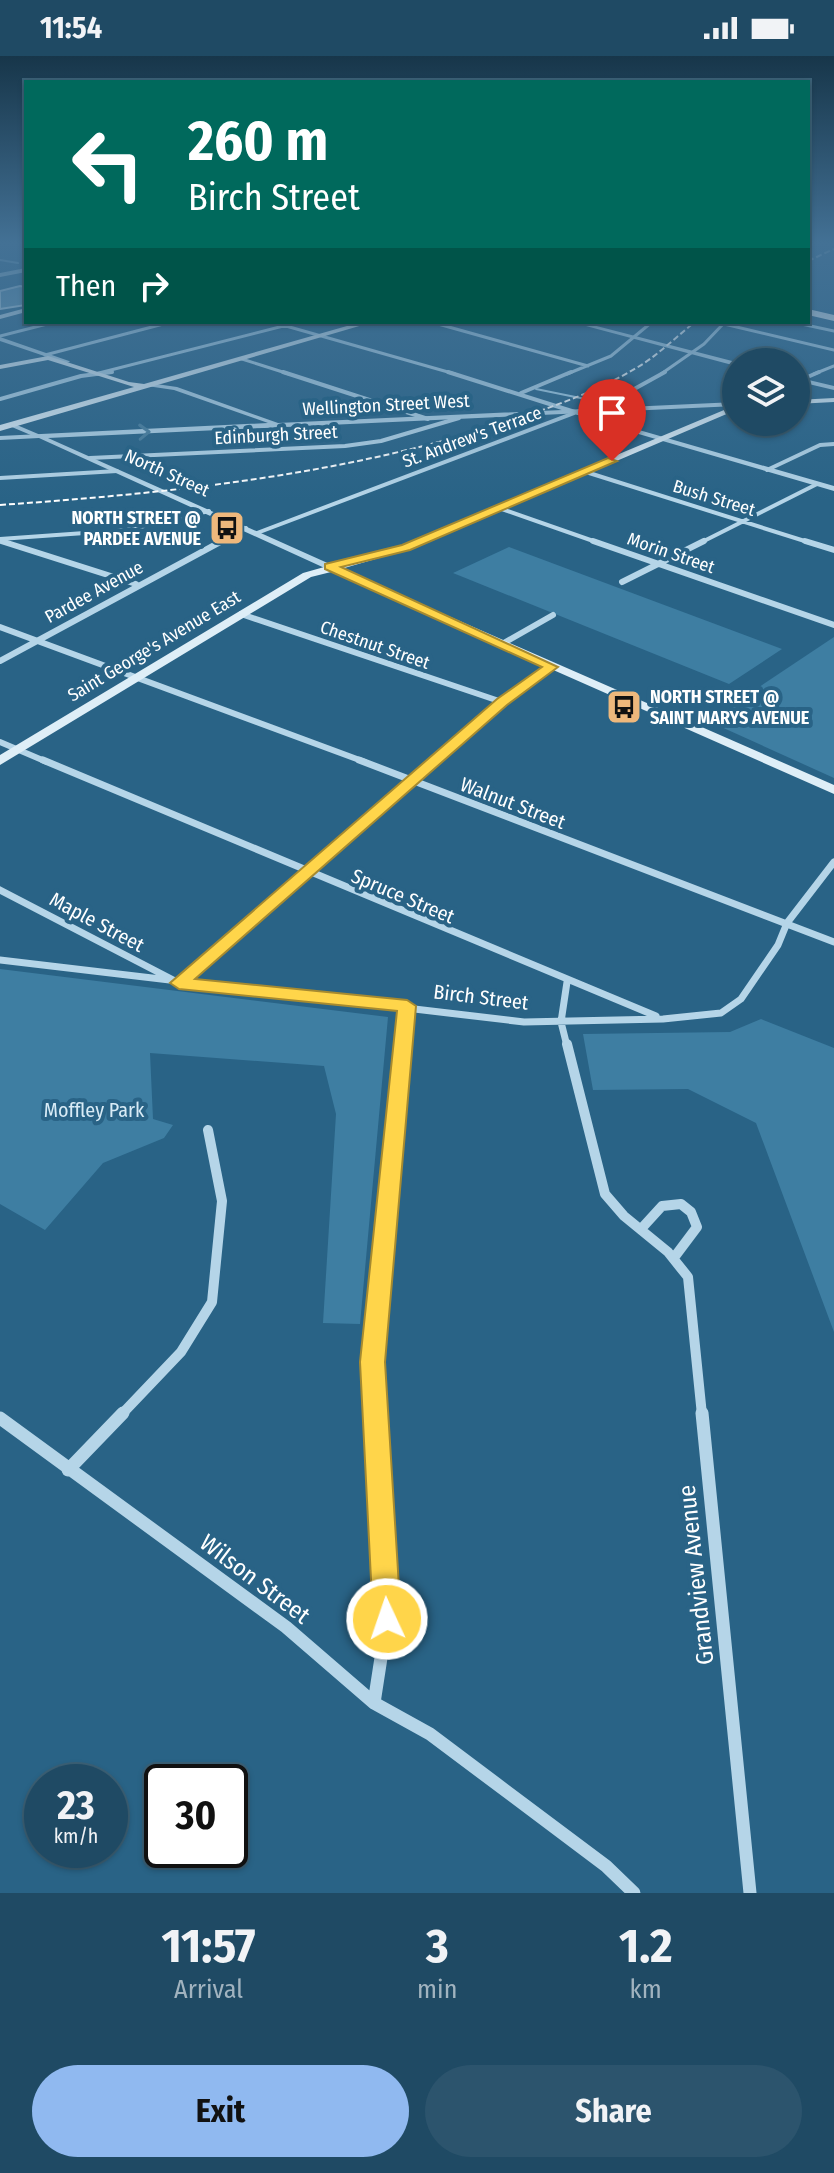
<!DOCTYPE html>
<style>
body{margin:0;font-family:"Fira Sans Condensed",sans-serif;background:#2c546d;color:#f1f3f6;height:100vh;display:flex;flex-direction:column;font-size:30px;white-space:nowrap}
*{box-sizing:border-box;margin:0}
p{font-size:26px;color:#a1b3bf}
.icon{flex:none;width:44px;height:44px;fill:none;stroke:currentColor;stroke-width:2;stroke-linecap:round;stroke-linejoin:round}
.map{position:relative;height:1837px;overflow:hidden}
.drawer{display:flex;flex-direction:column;background:#1f4a64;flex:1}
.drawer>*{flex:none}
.guide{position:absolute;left:24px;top:24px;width:786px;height:244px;border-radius:0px;box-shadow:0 2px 6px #0004,0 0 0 2px #3c6278;background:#00695c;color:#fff;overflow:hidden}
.fabs{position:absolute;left:722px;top:292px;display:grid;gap:16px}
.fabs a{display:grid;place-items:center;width:88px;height:88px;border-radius:50%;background:#1f4a64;box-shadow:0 2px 6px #0004,0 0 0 2px #3c6278;font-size:40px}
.speed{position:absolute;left:24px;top:1708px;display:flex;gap:16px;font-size:40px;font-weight:700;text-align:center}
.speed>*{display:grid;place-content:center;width:104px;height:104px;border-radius:50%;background:#1f4a64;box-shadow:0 2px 6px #0004,0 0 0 2px #3c6278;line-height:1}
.speed small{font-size:20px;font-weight:400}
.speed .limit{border:4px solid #111;border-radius:12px;background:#fff;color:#111}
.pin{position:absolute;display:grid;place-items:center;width:68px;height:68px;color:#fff;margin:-82px -34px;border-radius:50% 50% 50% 0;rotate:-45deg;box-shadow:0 0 8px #0007}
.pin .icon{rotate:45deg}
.me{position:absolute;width:88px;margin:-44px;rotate:357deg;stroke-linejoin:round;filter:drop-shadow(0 0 6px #0008)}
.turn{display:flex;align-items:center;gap:28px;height:168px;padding:0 32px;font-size:36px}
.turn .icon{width:104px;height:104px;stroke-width:2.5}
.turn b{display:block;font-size:56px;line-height:68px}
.then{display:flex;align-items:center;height:76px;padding:0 32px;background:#0003;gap:16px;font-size:30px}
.eta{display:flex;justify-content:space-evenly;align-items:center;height:136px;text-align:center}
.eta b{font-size:48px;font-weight:700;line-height:56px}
.action{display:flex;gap:16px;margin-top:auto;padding:16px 32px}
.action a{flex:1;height:92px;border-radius:48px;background:#90b9f0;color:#111;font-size:32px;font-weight:700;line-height:92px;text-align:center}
.action a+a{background:#2c546d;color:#f1f3f6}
.status{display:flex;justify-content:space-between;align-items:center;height:56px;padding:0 40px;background:#1f4a64;direction:ltr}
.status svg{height:22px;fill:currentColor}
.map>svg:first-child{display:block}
</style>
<div class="status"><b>11:54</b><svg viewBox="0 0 49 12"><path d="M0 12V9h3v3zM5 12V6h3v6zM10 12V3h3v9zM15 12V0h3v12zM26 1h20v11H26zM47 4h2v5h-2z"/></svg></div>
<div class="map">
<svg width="834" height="1837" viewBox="0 0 834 1837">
<rect width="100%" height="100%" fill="#296386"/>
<!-- green -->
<path fill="#3e7ea2" d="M509,491L782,593L729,628L453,517Z
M834,581V722L708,665Z
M0,913L388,961L360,1268L323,1267L336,1058L324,1010L150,997L153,1063L173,1069L164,1082L103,1107L45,1174L0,1148Z
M761,963L834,992V1276L756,1067L688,1033L593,1034L583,978L730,976Z"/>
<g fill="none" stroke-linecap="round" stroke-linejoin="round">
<!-- stream -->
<path stroke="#aad2e8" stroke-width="2" d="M0,204L18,207
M536,333L595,345"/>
</g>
<!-- building -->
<path fill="#6d9eba" stroke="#d8ebf6" stroke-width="2" d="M20,230L26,231V249L0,253V235Z"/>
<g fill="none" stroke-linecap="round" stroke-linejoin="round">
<!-- minor-far5 -->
<path stroke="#b5d5e8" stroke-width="3" d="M272,266L455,318
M431,266L588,310
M792,266L834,275
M724,268L834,294
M0,280L55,266
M45,299L171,266
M242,303L289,318
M95,318L299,266
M567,318L611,300L652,266
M661,318L704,288L725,266
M814,318L834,310"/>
<!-- minor-far4 -->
<path stroke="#b5d5e8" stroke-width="4" d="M283,316L428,363
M448,316L578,357
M796,326L819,316
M521,337L571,316
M0,343L81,320L112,316
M12,369L38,380
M90,402L345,390L381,385L459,362
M767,414L820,389L834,388
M586,416L811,487
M0,422L117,415
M499,452L599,487
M257,477L627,337L665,316
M0,483L127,474L209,455
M1,485L7,487
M219,487L246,472
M700,487L817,428"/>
<!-- minor-far3 -->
<path stroke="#b5d5e8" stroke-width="6" d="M1,485L136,528
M593,485L834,569
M805,485L834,494
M622,526L704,485
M241,558L502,646
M0,571L365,706
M502,588L553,559
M0,605L222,485
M0,686L47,706
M433,706L502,646L551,611"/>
<!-- minor-far2 -->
<path stroke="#b5d5e8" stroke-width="7" d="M43,704L656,960
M359,704L834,886
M0,834L179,927L436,704
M0,904L524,966L663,963L721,957L741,943L778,889L787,867L834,806
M567,926L561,966L567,990
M403,990L407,950"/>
<!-- minor-far1 -->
<path stroke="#b5d5e8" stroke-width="10" d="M567,988L605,1138L624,1160L668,1196L688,1221L702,1359
M641,1173L662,1150L681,1148L691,1156L697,1171L676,1199
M121,1359L181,1296L212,1246L222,1145L208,1074
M375,1359L372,1306L403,988"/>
<!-- minor -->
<path stroke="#b5d5e8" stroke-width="13" d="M702,1357L750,1837
M0,1362L286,1571L374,1647L430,1678L606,1810L634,1837
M68,1414L123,1357
M374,1647L387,1563L375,1357"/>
<!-- tertiary -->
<path fill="#b5d5e8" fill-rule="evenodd" d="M571,266H581L736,306V310Z
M0,281L69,305L70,306L65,307L0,285Z
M796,321L834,330V334L796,325Z
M149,327L177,331L278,367L736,346V350L48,382L332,509L334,511L329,514L39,382L0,384V380L268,367L174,334L147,330Z
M587,359L834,430V435L587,363Z"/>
<!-- secondary -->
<path fill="#deeef7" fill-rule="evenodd" d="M26,212V216L0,221V217Z
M26,252V256L0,263V259Z
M361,266H373L0,375V369L134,331L48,304L0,313V309L48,300L129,326L144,328Z
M834,342V346L796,348V344Z
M736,349V354L410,493L341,513L834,729V738L331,516L311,521L0,709V699L303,517L402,489Z"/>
<!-- trunk -->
<path fill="#fbfdfe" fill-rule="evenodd" d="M808,253L834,259V265L808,259Z"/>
<!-- rail -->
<path stroke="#fff" stroke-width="2" stroke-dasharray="6 3" stroke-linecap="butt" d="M808,205L834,193
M0,449C171,437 346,419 509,365C553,351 598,335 638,311C658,299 676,281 695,266"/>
</g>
<!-- one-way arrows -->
<defs><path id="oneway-chevron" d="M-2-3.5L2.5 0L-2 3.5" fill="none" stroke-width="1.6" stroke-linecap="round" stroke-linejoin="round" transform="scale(2)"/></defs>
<use stroke="#4c809e" href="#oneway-chevron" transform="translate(144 376) rotate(-2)"/>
<!-- sky -->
<linearGradient id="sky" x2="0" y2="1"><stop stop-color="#17364a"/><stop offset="0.42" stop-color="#437195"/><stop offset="1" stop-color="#437195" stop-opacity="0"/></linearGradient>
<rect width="834" height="445" fill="url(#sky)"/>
<!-- route -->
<path fill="#ffd54a" stroke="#a68a30" stroke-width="2" d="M608,402L617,405L410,494L341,511L558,611L507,649L195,923L407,944L416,950L385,1306L401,1563L397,1573L387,1578L377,1573L373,1563L360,1306L397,955L179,933L170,927L497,643L542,611L325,513V508L402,489Z"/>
<!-- icons -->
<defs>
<symbol id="bus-square" viewBox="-11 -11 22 22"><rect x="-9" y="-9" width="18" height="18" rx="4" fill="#eeb87c" stroke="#296386"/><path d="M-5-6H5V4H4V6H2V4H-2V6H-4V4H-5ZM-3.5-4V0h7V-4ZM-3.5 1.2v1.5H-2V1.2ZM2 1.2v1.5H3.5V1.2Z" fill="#111"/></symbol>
</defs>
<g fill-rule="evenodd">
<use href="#bus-square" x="207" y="452" width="40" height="40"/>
<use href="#bus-square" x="604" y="631" width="40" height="40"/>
</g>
<g text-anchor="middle" stroke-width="8" stroke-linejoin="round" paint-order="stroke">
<!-- far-street labels -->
<g font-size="18" fill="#fff" stroke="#296386">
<text transform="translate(386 349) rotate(-3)" y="6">Wellington Street West</text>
<text transform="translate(276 379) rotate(-3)" y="6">Edinburgh Street</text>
<text transform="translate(472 381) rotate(-20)" y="6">St. Andrew's Terrace</text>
<text transform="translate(167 417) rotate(24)" y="6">North Street</text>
<text transform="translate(714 442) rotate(17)" y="6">Bush Street</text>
<text transform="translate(671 497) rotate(19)" y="6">Morin Street</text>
<text transform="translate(94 536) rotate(-29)" y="6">Pardee Avenue</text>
<text transform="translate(375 589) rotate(19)" y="6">Chestnut Street</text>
<text transform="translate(154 590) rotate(-31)" y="6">Saint George's Avenue East</text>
</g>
<!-- far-poi labels -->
<g font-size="18" font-weight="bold" fill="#fff" stroke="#296386" text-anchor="end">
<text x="201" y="468">NORTH STREET @<tspan x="201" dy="21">PARDEE AVENUE</tspan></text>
<text x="650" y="647" text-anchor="start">NORTH STREET @<tspan x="650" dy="21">SAINT MARYS AVENUE</tspan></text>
</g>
<!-- street labels -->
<g font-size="20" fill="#fff" stroke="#296386">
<text transform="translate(513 747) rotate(21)" y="7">Walnut Street</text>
<text transform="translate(403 840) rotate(23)" y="7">Spruce Street</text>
<text transform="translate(97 866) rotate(28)" y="7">Maple Street</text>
<text transform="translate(481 941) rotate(7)" y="7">Birch Street</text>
</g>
<!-- park labels -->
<g font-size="20" fill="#d8ebf6" stroke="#296386">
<text x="94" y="1061">Moffley Park</text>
</g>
<!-- near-street labels -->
<g font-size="24" fill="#fff" stroke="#296386">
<text transform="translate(696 1519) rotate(-96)" y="8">Grandview Avenue</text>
<text transform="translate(255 1523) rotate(37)" y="8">Wilson Street</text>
</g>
</g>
</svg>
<div class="fabs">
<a><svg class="icon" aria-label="layers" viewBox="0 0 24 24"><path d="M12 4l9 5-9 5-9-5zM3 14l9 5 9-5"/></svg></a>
</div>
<div class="speed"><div>23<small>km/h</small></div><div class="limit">30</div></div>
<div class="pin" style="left:612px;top:405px;background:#d93025"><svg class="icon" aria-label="arrive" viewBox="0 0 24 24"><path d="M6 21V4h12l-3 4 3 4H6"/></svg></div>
<svg class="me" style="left:387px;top:1563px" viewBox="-20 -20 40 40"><circle r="17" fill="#ffd54a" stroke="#fff" stroke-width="3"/><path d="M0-11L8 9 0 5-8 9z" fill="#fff"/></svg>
<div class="guide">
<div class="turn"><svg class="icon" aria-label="left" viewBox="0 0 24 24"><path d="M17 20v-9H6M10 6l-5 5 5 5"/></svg><div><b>260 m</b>Birch Street</div></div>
<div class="then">Then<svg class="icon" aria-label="right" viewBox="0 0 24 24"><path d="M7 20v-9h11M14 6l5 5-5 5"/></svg></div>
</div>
</div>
<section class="drawer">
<div class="eta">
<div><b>11:57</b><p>Arrival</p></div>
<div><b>3</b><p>min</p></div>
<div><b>1.2</b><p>km</p></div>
</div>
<div class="action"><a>Exit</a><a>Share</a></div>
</section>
